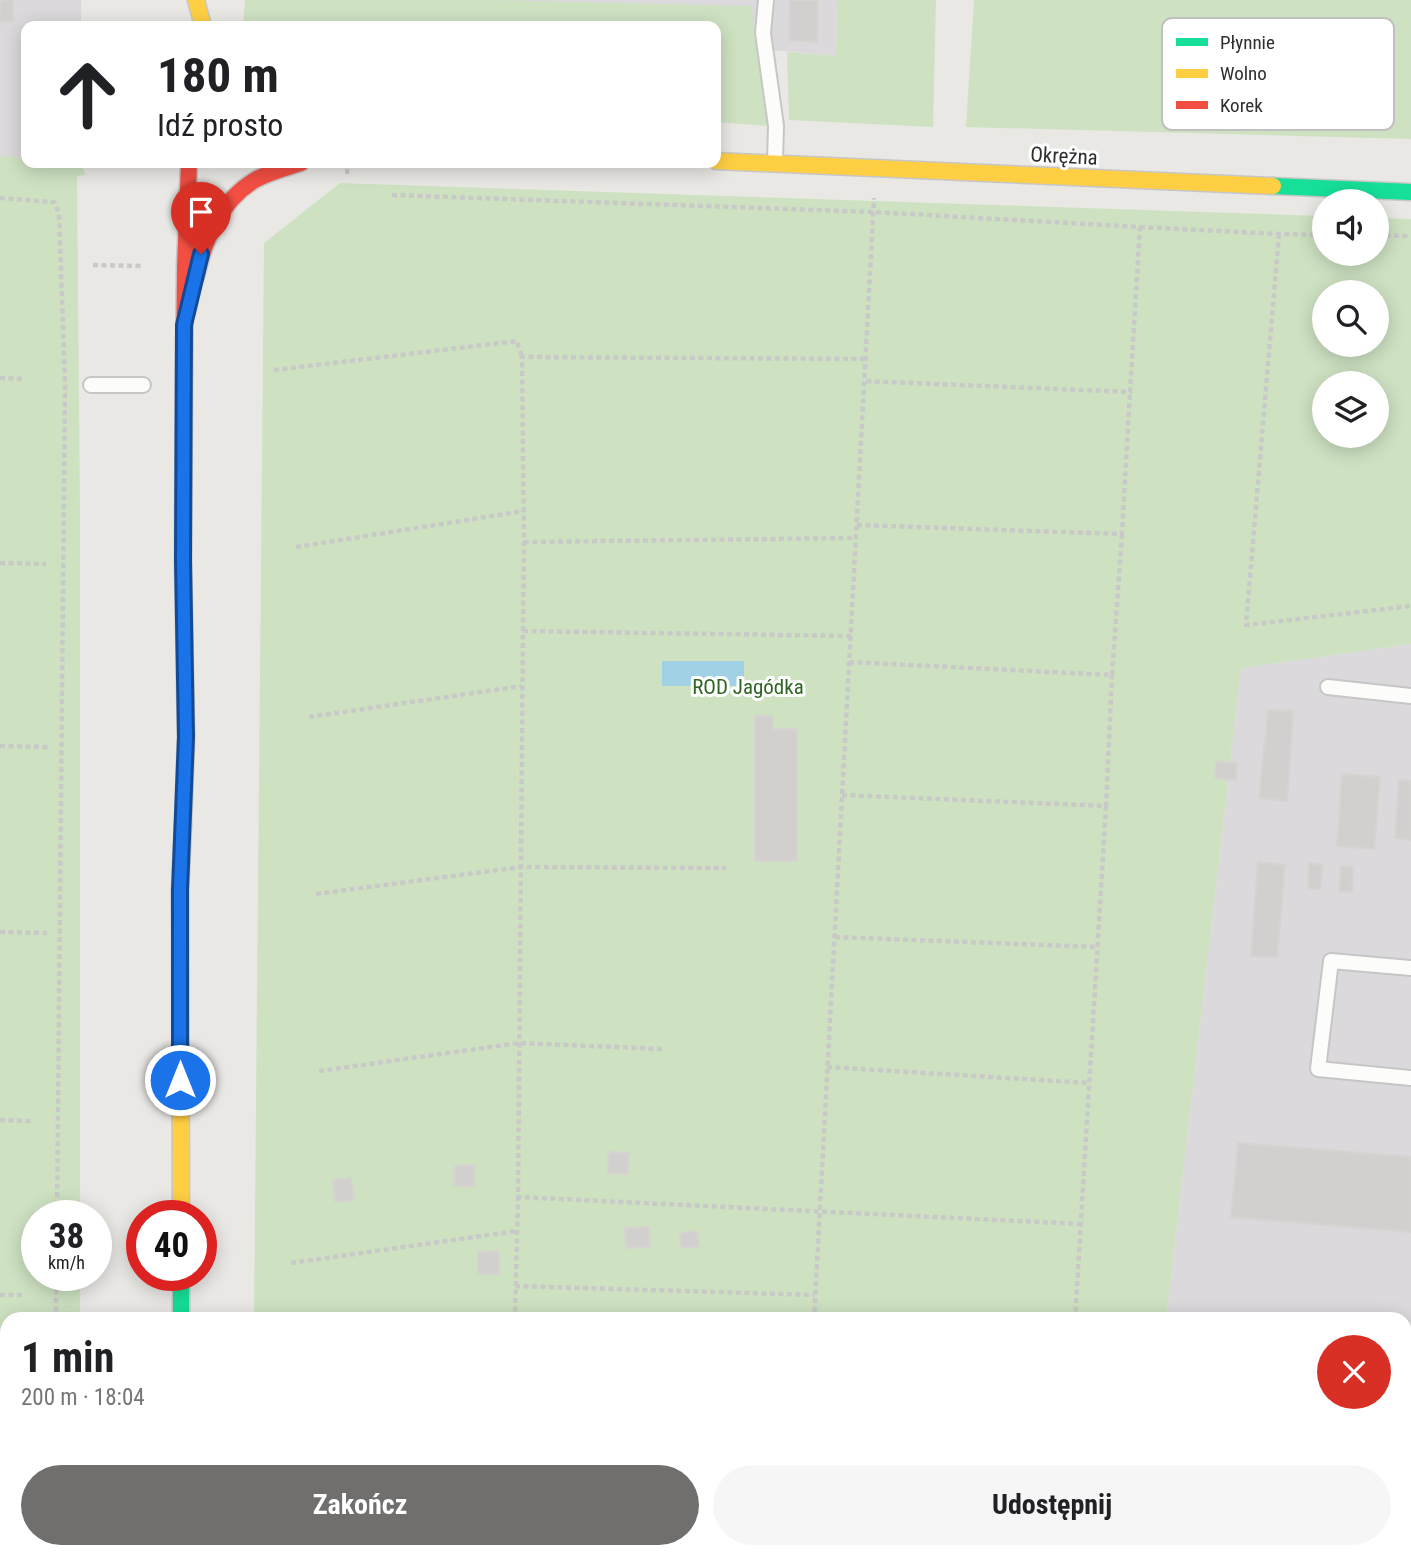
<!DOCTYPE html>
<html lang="pl">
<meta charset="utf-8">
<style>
body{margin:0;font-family:"Roboto Condensed",sans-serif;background:#f6f6f6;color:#202124;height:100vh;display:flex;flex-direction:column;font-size:26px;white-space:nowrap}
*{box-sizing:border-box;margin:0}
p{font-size:23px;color:#757577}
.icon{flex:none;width:38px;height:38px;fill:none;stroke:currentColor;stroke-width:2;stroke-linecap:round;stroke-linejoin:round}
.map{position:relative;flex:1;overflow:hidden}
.side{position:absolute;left:0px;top:1312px;width:1412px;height:247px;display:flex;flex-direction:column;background:#fff;border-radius:21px 21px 0 0;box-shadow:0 4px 18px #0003}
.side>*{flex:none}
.guide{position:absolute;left:21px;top:21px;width:700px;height:147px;border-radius:14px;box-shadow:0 4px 18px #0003;background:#fff;color:#202124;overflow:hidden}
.tools{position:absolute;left:1312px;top:189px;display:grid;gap:14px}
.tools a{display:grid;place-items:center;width:77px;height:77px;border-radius:50%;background:#fff;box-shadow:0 4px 18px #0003;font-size:35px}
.speed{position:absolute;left:21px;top:1200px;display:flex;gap:14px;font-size:35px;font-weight:700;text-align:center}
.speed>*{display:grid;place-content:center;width:91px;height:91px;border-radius:50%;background:#fff;box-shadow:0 4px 18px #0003;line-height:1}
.speed small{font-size:18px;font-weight:400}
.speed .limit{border:10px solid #d22;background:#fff;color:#111}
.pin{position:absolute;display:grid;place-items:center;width:60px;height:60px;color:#fff;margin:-72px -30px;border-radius:50% 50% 50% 0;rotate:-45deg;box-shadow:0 0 7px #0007}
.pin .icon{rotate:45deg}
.me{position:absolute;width:77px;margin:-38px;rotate:0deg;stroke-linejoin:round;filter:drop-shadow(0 0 5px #0008)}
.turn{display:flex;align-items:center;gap:24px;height:147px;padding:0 21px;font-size:32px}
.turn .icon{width:91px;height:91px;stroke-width:2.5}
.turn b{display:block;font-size:49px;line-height:60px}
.round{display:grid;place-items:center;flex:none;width:74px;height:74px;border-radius:37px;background:#f6f6f6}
.head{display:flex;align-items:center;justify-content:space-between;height:119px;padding:0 21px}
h1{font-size:42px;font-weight:700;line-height:52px}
.button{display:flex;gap:14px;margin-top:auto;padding:14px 21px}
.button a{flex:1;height:80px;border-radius:42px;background:#706f6e;color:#fff;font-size:28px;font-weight:700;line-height:80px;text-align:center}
.button a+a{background:#f6f6f6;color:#202124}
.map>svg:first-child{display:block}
</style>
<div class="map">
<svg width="1411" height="1558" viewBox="0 0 1411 1558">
<rect width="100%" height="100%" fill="#eae8e5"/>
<!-- industrial -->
<path fill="#dbd9db" d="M0,0H81V26H26V158L0,156Z
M371,0H837L836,56L716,45V26Z
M1411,644V1558H1139V1552H1405V1320L1166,1319L1241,668Z
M263,1552H507L554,1554L585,1558H255Z"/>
<!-- green -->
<path fill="#cee2c2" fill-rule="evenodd" d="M245,0H491L751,6L768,126L716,122V26H243Z
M837,0H936L933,127L789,120L787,52L836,56Z
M974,0H1411V139L966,127Z
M0,156L26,158V163H80L86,175L77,176L80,515V1216H37V1276H80V1319L7,1320V1460L0,1459Z
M340,183L1325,216V254H1377V218L1411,219V644L1241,668L1166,1319L254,1320L264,243ZM1325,292H1377V345H1325ZM1325,383H1377V436H1325Z
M552,1552H1139V1558H612Z"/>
<!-- water -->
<path fill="#a0d1e4" d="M662,661H744V686H662Z"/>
<!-- building -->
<path fill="#d2d0ce" stroke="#d5d4d1" stroke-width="2" d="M0,0H13V21L0,22Z
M790,0H818L817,42L789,40Z
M1268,710L1293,711L1287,801L1259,798Z
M755,716H773V729H797V861H755Z
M1216,761L1237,763L1236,780L1215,778Z
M1342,774L1380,777L1374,849L1337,846Z
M1399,780L1411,781V840L1395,838Z
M1258,862L1285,865L1277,957L1251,956Z
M1309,863L1323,865L1320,889L1308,888Z
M1341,866L1353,867L1352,892L1339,891Z
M1238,1143L1411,1157V1232L1231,1217Z
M608,1152L629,1153L628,1174L608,1173Z
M475,1165L474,1186H454L455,1166Z
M351,1178L354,1200L335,1202L333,1180Z
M649,1227L650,1247L626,1248L625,1228Z
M697,1231L699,1246L681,1248L680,1233Z
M499,1251V1274H478V1252Z"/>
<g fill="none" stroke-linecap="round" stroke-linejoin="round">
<defs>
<path id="lane" d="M766,0L763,33L776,126L775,162
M91,385H143
M1328,687L1411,696
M1411,968L1331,961L1318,1069L1411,1078"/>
<path id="fast" d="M1273,186L1411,192
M183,825L186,737L183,560L184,371
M181,1276V1320"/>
<path id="slow" d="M196,0L203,26
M716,161L1273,186
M181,1216L180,890L183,825"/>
<path id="jam" d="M196,276C205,239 220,201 255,180C269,172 286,168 301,163
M184,371L185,267L189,163
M181,1552V1558"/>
</defs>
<!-- lane casing -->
<use href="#lane" stroke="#c7c6c7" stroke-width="18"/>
<!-- fast casing -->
<use href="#fast" stroke="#c7c6c7" stroke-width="19"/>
<!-- slow casing -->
<use href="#slow" stroke="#c7c6c7" stroke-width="19"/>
<!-- jam casing -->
<use href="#jam" stroke="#c7c6c7" stroke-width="19"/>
<!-- path -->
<path stroke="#c9c9c8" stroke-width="4.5" stroke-dasharray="5 3.5" stroke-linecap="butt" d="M347,174L348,163
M392,195L873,212L1140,227L1130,392L864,381
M0,198L54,202L59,213L65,384L57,1216
M1140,227L1279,234L1325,235
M1279,234L1246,625L1411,606
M1377,235L1411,236
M93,265L143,266
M274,370L517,341L522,357
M0,378L22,379
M857,525L1122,534L1130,392
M524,542L856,538
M296,547L524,511
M0,563L46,564
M523,631L524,542L522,357L865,359
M851,636L523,631L518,1197L1081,1224
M849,662L1112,675L1122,534
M309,717L522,686
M0,746L48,747
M842,795L1106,806L1112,675
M316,894L521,867L726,868
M0,932L47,933
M835,937L1097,947
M827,1067L1089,1083
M319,1071L519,1043L662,1049
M0,1120L34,1121
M291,1263L517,1231
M515,1286L815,1295
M0,1295H23
M56,1320V1276
M515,1320L518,1197
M814,1320L874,198
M1075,1320L1106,806
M0,1407H7"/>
<!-- lane -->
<use href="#lane" stroke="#fcfcfb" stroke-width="14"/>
<!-- fast -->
<use href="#fast" stroke="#16e098" stroke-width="16"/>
<!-- slow -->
<use href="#slow" stroke="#ffcf43" stroke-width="16"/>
<!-- jam -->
<use href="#jam" stroke="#f24e42" stroke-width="16"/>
</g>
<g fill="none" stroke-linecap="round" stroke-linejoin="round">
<defs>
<path id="route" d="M180,1080V890L186,737L183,560L184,325L201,254"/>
</defs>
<!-- route casing -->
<use href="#route" stroke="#114b97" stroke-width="18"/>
<!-- route -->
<use href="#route" stroke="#1a73e8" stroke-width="12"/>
</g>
<g text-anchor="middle" stroke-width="6" stroke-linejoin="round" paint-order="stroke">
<!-- street labels -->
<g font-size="21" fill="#2e2e2e" stroke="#fff">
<text transform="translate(1064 156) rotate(3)" y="7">Okrężna</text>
</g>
<!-- park labels -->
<g font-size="21" fill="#2f6523" stroke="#fff">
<text x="748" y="694">ROD Jagódka</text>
</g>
</g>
<!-- legend -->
<rect x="1162" y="18" width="232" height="112" rx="10" fill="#fff" stroke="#c0c0c0" stroke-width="2"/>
<rect x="1176" y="38" width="32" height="8" fill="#16e098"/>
<rect x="1176" y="69" width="32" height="9" fill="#ffcf43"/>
<rect x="1176" y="101" width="32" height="8" fill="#f24e42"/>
<g font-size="19" fill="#2e2e2e">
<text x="1220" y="49">Płynnie</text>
<text x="1220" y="80">Wolno</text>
<text x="1220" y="112">Korek</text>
</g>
</svg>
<div class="tools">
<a><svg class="icon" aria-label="sound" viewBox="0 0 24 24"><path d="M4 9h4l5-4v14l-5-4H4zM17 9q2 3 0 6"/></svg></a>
<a><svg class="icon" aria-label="search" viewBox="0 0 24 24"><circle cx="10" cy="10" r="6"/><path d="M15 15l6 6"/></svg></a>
<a><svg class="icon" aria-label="layers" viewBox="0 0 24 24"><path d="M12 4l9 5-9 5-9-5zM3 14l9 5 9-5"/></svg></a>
</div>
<div class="speed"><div>38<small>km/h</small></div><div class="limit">40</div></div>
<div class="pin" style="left:201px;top:254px;background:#d93025"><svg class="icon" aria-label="arrive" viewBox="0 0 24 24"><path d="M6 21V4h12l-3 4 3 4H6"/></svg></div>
<svg class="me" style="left:180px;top:1080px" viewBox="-20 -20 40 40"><circle r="17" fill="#1a73e8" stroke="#fff" stroke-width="3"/><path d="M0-11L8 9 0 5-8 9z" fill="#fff"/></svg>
<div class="guide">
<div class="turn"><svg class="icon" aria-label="ahead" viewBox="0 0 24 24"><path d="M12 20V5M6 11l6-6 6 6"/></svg><div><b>180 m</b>Idź prosto</div></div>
</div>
<section class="side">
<div class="head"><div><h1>1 min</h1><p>200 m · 18:04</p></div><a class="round" style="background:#d93025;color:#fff"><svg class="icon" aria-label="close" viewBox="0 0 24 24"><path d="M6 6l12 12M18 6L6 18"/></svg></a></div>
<div class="button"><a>Zakończ</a><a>Udostępnij</a></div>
</section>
</div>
